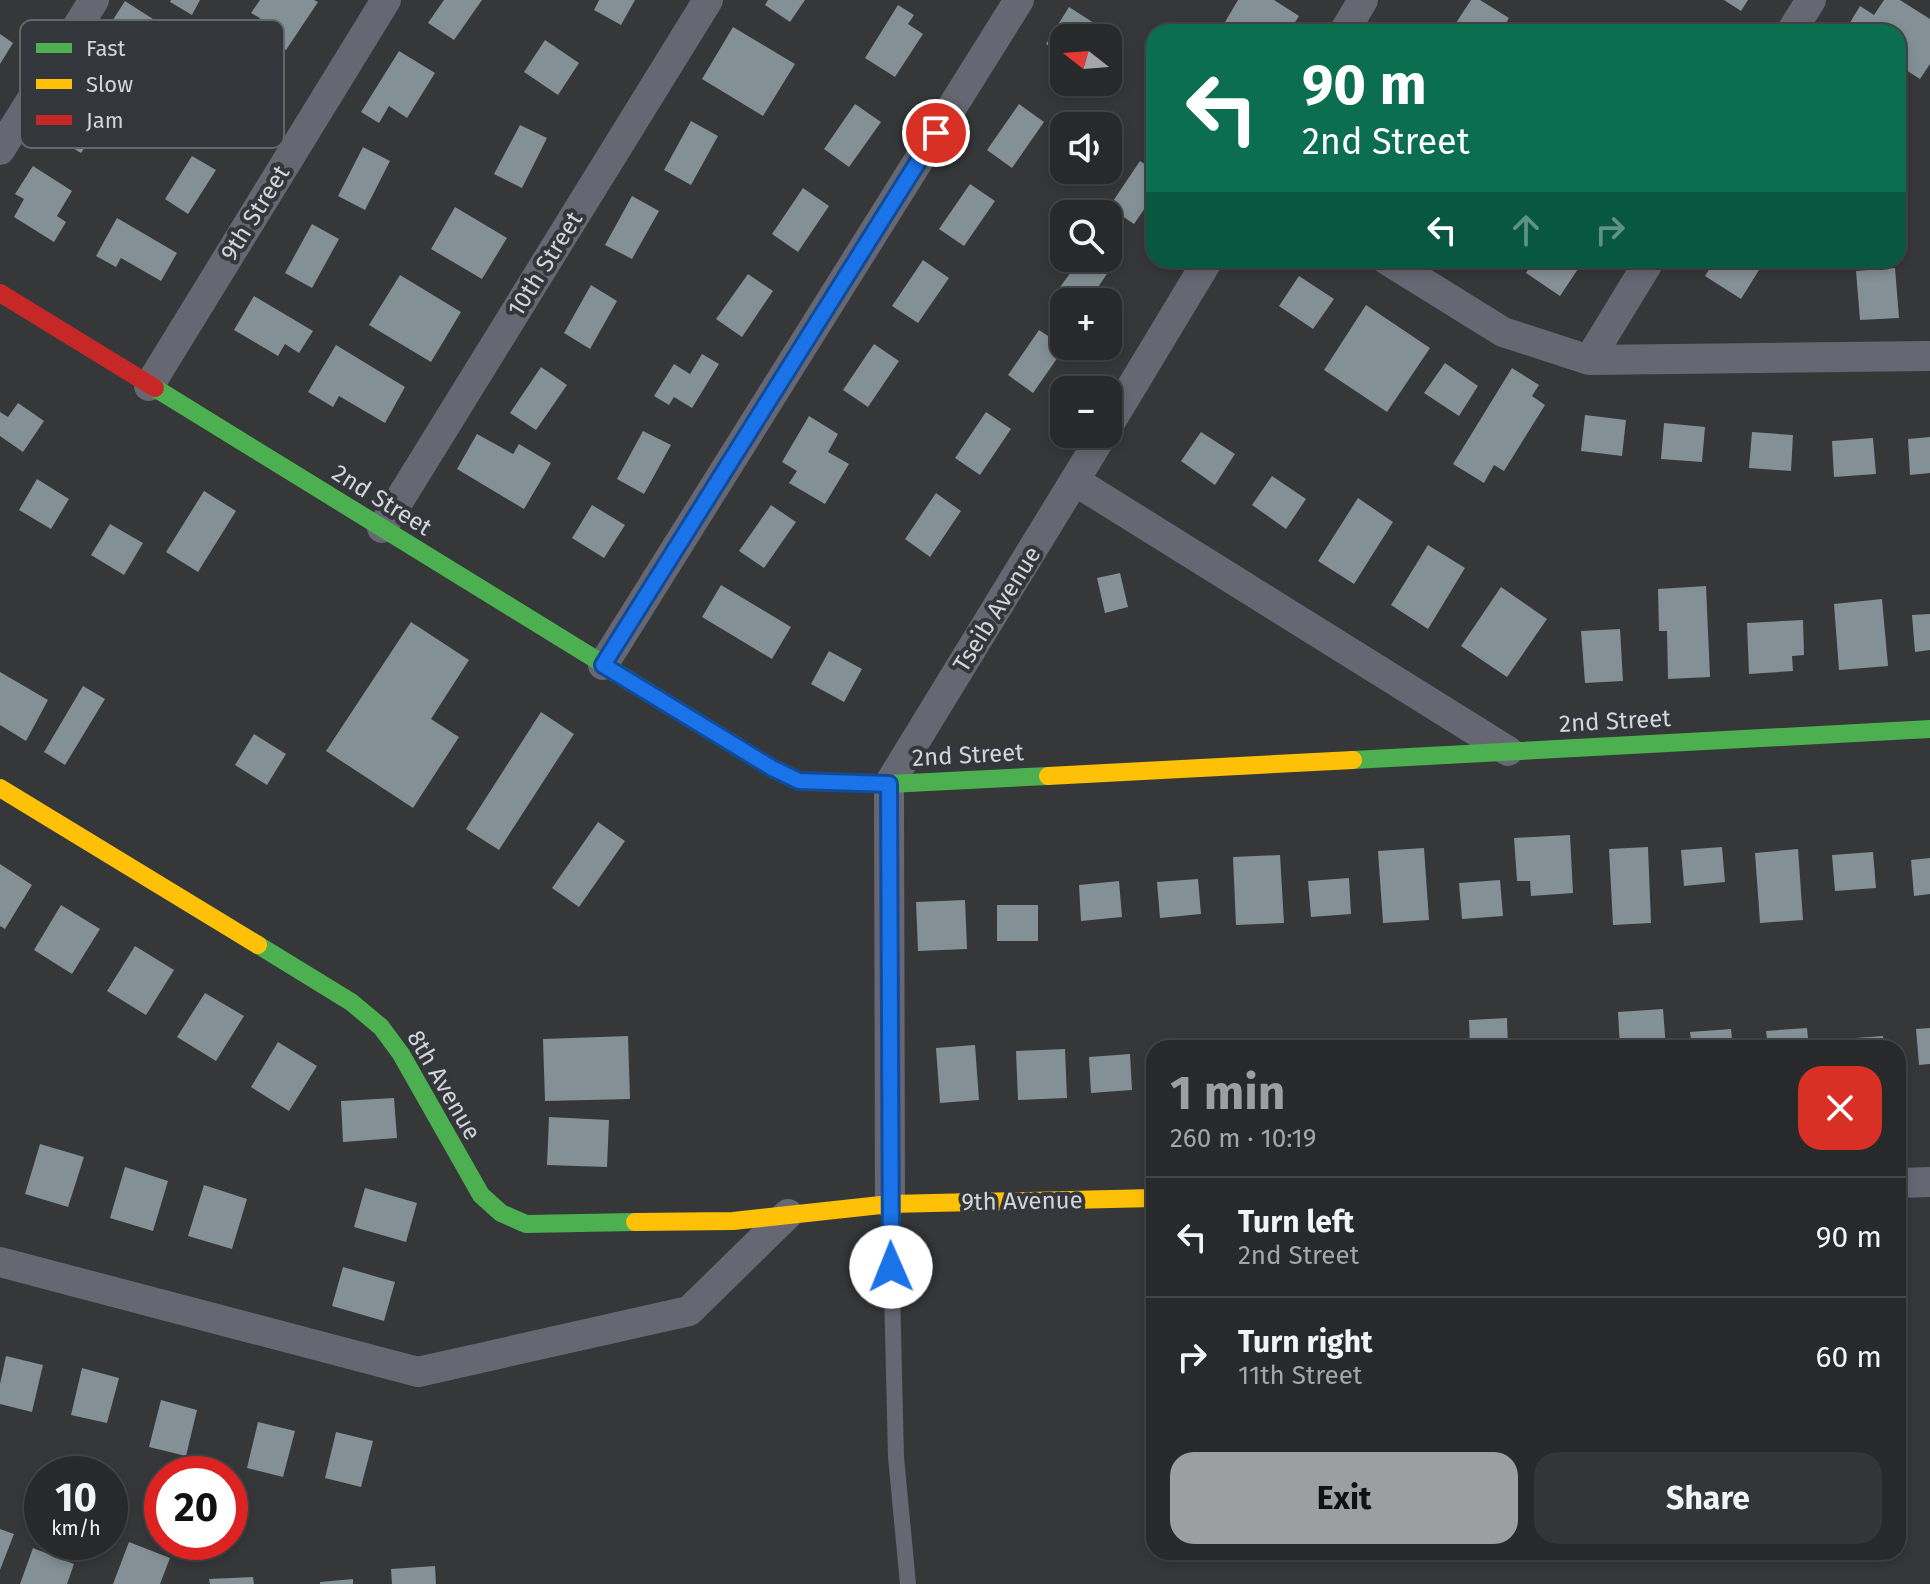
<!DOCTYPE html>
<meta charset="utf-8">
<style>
body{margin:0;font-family:"Fira Sans",sans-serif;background:#343537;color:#f1f3f6;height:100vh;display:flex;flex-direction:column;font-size:30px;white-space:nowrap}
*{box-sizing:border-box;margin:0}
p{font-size:26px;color:#a5a6a9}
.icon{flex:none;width:44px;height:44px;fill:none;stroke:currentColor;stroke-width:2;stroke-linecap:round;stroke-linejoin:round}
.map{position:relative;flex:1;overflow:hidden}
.sheet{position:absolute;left:1146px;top:1040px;width:760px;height:520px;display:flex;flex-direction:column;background:#28292b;border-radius:24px;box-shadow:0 4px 12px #0003,0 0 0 2px #444547}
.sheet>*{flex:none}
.hud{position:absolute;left:1146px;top:24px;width:760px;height:244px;border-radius:24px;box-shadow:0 4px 12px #0003,0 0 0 2px #444547;background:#0b6e4f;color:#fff;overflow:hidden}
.needle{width:52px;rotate:287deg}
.controls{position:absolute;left:1050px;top:24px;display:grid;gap:16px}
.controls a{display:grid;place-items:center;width:72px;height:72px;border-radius:16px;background:#28292b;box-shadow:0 4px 12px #0003,0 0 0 2px #444547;font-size:40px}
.speed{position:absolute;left:24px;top:1456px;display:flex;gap:16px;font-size:40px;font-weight:700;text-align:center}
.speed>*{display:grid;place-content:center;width:104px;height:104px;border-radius:50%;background:#28292b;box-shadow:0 4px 12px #0003,0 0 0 2px #444547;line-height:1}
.speed small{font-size:20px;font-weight:400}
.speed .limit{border:12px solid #d22;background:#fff;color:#111}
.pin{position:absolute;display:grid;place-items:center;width:68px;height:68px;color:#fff;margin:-34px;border:4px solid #fff;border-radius:50%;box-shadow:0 2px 8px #0007}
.me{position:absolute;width:88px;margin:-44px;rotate:359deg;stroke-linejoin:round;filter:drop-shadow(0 0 6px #0008)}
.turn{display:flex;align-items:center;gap:28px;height:168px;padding:0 24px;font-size:36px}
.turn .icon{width:104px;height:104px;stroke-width:2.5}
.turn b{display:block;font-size:56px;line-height:68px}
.lanes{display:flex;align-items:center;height:76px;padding:0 24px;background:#0003;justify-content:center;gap:40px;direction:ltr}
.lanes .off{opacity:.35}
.round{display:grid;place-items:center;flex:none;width:84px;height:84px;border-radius:24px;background:#343537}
.summary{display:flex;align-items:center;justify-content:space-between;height:136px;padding:0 24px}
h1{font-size:48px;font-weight:700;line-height:60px;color:#9c9ea0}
.primary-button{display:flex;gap:16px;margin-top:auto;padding:16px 24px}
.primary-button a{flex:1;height:92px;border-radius:24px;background:#9c9ea0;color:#111;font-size:32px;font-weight:700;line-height:92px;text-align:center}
.primary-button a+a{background:#343537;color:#f1f3f6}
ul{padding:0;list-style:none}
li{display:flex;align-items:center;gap:24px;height:120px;padding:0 24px;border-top:2px solid #444547}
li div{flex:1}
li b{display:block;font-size:30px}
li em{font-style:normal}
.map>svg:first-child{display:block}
</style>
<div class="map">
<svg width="1930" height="1584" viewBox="0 0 1930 1584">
<rect width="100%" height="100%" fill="#353739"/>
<!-- building -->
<path fill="#839096" d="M171,0H200L192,15L170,2Z
M260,0H314L318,2L286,50L271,40L265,49L248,37L260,18L251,13Z
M444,0H482L454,40L428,23Z
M599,0H635L621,25L594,10Z
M768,0H805L790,22L765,5Z
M1238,0H1274L1299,16L1289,32H1241L1225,22Z
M1471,0H1480L1509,18L1501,32H1450Z
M1724,0H1748L1741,11Z
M1884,0H1900L1930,19V64L1920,79L1898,65V32L1845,31L1860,6L1874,15Z
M125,1L156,21L126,68L95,48Z
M898,5L914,15L908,24L923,34L895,77L865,58Z
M1069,7L1105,30L1100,38H1064V55L1046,44Z
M1682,22L1698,32H1675Z
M733,27L795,64L763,116L702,79Z
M0,34L13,43L0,64Z
M545,40L579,63L558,95L524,72Z
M399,51L435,73L407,118L389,106L379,123L361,112Z
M86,95L109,110L81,153L58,139Z
M855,104L881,122L849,167L824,149Z
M1019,104L1044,122L1012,168L987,150Z
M691,121L718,136L691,185L664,170Z
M520,125L547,138L522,188L494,174Z
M363,147L390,161L365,210L338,196Z
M192,156L216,170L188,214L165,199Z
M1140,161L1154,170V195L1134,224L1109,207Z
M33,166L72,191L57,216L66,222L54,242L14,217L24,199L15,194Z
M970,184L995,201L964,246L939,229Z
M803,188L829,206L798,252L772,234Z
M632,196L659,211L632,259L605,245Z
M455,207L507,238L482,279L431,249Z
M117,218L177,253L161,281L121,258L116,267L96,256Z
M312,224L339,239L312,288L285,273Z
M1081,258H1109L1115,262L1088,302H1076L1058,290Z
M923,260L949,278L918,323L892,306Z
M1534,260H1571L1580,266L1560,296L1526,273Z
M1715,260H1761L1764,262L1741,299L1705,276Z
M1895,268L1899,318L1860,320L1856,271Z
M748,274L773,291L742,337L716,319Z
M400,275L461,312L431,362L369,325Z
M1299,276L1334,299L1313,329L1279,306Z
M591,285L617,301L590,349L564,333Z
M254,296L313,331L299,353L285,344L278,356L234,330Z
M1366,305L1430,348L1387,412L1324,370Z
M1039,330L1065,347L1033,393L1008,375Z
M874,344L899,361L868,407L843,390Z
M336,345L405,387L385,423L339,396L333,407L308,392Z
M702,354L719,364L692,408L674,397L669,405L654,396L674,364L690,374Z
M1445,363L1478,386L1459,416L1424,393Z
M541,367L567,385L536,430L510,413Z
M1512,368L1539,385L1532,396L1545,405L1504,471L1494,465L1484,483L1453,464Z
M18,403L44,421L23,452L0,436V412L8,417Z
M986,412L1011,429L980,475L955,458Z
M1585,415L1626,420L1622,456L1581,451Z
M809,416L838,434L828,452L849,464L825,504L789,483L797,471L782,462Z
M1664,423L1705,427L1702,462L1661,459Z
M643,431L671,445L644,494L617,479Z
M1201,432L1235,454L1215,485L1181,461Z
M1752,432L1793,435L1791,471L1749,468Z
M477,434L513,454L519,444L551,463L524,509L457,469Z
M1930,437V473L1910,475L1908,439Z
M1873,438L1876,474L1834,477L1832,441Z
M1272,476L1306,499L1286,529L1252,505Z
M37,479L69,499L51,529L19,510Z
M204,491L236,511L198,572L166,552Z
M936,493L961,511L930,557L905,539Z
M1358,498L1393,522L1354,584L1318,561Z
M592,505L625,525L604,558L572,538Z
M771,505L796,522L764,568L739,551Z
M110,524L143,543L124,575L91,555Z
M1428,545L1465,568L1428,629L1391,605Z
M1120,573L1128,607L1105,613L1097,578Z
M721,585L791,627L772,659L702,617Z
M1706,586L1710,677L1668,679L1667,631H1659L1658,589Z
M1501,587L1547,619L1507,677L1461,646Z
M1882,599L1888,666L1839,670L1834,604Z
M1930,614V650L1915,652L1912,615Z
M1803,620L1804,655L1792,656L1793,671L1749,674L1747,623Z
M411,622L469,660L431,719L459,737L413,808L326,751Z
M1620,629L1623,681L1585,683L1581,631Z
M829,651L862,669L844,702L811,684Z
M0,672L48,700L26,741L0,725Z
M83,686L105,699L65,765L44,752Z
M541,712L574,734L499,850L466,829Z
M254,734L286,754L267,785L235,765Z
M598,822L625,841L579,907L552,888Z
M1570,835L1573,893L1531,896L1530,881H1517L1514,838Z
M1648,847L1651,923L1613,925L1609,849Z
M1722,847L1725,882L1684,886L1681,850Z
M1424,848L1429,920L1383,923L1378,851Z
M1798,849L1803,920L1760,923L1755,853Z
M1873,852L1876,888L1835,891L1832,855Z
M1280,855L1284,923L1236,925L1233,857Z
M1930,858V894L1914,896L1911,860Z
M0,864L32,885L5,929L0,926Z
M1349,878L1351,914L1311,917L1308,881Z
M1198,879L1201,914L1160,918L1157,882Z
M1500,880L1503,916L1462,919L1459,883Z
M1119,881L1122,917L1081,921L1079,885Z
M965,900L967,949L918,951L916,902Z
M61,905L100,929L72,974L34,950Z
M997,905H1038V941H997Z
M135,946L174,970L146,1015L107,991Z
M205,993L244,1016L216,1061L177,1037Z
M1663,1009L1666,1048H1620L1618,1012Z
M1507,1018L1508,1048H1470L1469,1020Z
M1807,1028L1809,1048H1768L1766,1031Z
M1930,1028V1064L1919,1065L1916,1029Z
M1731,1029L1733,1048H1692L1690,1032Z
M628,1036L630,1099L545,1101L543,1039Z
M1883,1036L1884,1048H1843L1842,1039Z
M278,1042L317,1066L289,1111L251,1087Z
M975,1045L979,1100L940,1103L936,1048Z
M1065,1049L1067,1098L1018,1100L1016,1051Z
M1130,1054L1132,1090L1091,1093L1089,1057Z
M394,1098L397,1138L343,1142L341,1101Z
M549,1117L609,1120L607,1167L547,1165Z
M40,1144L84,1157L68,1207L25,1194Z
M125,1167L168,1181L153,1231L110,1218Z
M204,1185L247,1199L232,1249L188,1236Z
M365,1188L417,1203L406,1242L354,1227Z
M343,1267L395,1282L384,1321L332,1306Z
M6,1356L43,1365L32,1412L0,1404V1384Z
M82,1368L119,1378L107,1423L71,1415Z
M161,1400L197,1410L186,1456L149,1447Z
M258,1422L295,1431L283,1477L247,1468Z
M336,1432L373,1441L361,1487L325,1478Z
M0,1529L14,1534L0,1570Z
M129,1542L170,1558L160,1584H113Z
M33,1548L74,1564L67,1584H20Z
M435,1566L436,1584H392L391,1569Z
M253,1577L254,1584H210L209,1579Z
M353,1579V1584H320V1582Z"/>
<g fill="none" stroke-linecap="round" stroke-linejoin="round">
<!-- lane -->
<path stroke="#676773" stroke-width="16" d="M890,1206L896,1457L908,1584"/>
<!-- street -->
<path stroke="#676773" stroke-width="30" d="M1344,32L1363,0
M1791,32L1811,0
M0,150L94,0
M1387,260L1503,332L1589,360L1930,356
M1589,360L1650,260
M149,386L386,0
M1108,426L1208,260
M1075,481L1508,751
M382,528L708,0
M603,665L1019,0
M1898,1183L1930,1182
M890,1204L889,784L1103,434
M0,1262L418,1372L689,1311L788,1214"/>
<!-- fast -->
<path stroke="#4caf50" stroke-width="18" d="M155,388L772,768L799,781L889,784L1048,776
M1353,760L1930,729
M258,945L351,1002L381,1027L401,1054L481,1195L501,1213L526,1224L635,1222"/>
<!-- slow -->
<path stroke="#ffc107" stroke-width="18" d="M1048,776L1353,760
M0,788L258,945
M635,1222L733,1221L890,1204L1154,1198"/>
<!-- jam -->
<path stroke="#c62828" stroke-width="18" d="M0,293L155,388"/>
</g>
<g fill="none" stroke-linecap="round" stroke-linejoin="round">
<defs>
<path id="route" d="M891,1267L889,784L799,781L772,768L603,665L936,133"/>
</defs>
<!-- route casing -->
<use href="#route" stroke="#114b97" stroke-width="20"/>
<!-- route -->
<use href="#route" stroke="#1a73e8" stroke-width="14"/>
</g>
<g text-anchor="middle" stroke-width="8" stroke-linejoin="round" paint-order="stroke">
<!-- street labels -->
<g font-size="24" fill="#d3d5d8" stroke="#33373b">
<text transform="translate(255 213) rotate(-58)" y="8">9th Street</text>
<text transform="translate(545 264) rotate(-58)" y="8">10th Street</text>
<text transform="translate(382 500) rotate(32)" y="8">2nd Street</text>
<text transform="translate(997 609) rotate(-58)" y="8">Tseib Avenue</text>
<text transform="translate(1615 721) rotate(-3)" y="8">2nd Street</text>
<text transform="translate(968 755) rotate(-3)" y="8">2nd Street</text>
<text transform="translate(444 1085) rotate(60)" y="8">8th Avenue</text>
<text transform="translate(1022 1201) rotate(-1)" y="8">9th Avenue</text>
</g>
</g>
<!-- legend -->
<rect x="20" y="20" width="264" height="128" rx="12" fill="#33373b" stroke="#63666a" stroke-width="2"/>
<rect x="36" y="43" width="36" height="10" fill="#4caf50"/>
<rect x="36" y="79" width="36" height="10" fill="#ffc107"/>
<rect x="36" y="115" width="36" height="10" fill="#c62828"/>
<g font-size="22" fill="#d3d5d8">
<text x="86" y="56">Fast</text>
<text x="86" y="92">Slow</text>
<text x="86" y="128">Jam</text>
</g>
</svg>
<div class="controls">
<a><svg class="needle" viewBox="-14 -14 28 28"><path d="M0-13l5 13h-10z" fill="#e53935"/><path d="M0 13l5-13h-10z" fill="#a5a6a9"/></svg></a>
<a><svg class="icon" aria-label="sound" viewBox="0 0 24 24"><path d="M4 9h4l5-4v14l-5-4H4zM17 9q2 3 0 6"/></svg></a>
<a><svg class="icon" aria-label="search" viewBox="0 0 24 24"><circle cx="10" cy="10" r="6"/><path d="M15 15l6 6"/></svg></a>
<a>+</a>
<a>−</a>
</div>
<div class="speed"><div>10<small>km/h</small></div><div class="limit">20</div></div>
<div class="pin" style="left:936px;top:133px;background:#d93025"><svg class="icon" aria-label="arrive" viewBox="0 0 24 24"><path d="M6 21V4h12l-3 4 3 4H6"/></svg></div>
<svg class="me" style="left:891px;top:1267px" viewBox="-20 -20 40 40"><circle r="19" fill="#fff"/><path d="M0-13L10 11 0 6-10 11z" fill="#1a73e8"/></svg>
<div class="hud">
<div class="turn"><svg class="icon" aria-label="left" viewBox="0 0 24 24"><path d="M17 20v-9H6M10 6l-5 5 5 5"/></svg><div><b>90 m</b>2nd Street</div></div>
<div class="lanes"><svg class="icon" aria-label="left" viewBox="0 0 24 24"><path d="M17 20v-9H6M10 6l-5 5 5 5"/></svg><svg class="icon off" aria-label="ahead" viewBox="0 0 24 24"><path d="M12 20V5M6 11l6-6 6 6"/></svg><svg class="icon off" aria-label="right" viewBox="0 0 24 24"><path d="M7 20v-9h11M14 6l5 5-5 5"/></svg></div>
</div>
<section class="sheet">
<div class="summary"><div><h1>1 min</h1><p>260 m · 10:19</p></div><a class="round" style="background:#d93025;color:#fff"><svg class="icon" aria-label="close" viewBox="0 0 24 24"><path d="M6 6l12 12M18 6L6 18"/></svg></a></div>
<ul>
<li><svg class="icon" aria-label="left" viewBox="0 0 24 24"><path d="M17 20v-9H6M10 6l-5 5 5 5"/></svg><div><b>Turn left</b><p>2nd Street</p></div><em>90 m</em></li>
<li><svg class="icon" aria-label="right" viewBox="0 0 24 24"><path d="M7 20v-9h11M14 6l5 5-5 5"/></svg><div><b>Turn right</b><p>11th Street</p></div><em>60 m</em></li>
</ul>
<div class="primary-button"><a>Exit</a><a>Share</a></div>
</section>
</div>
